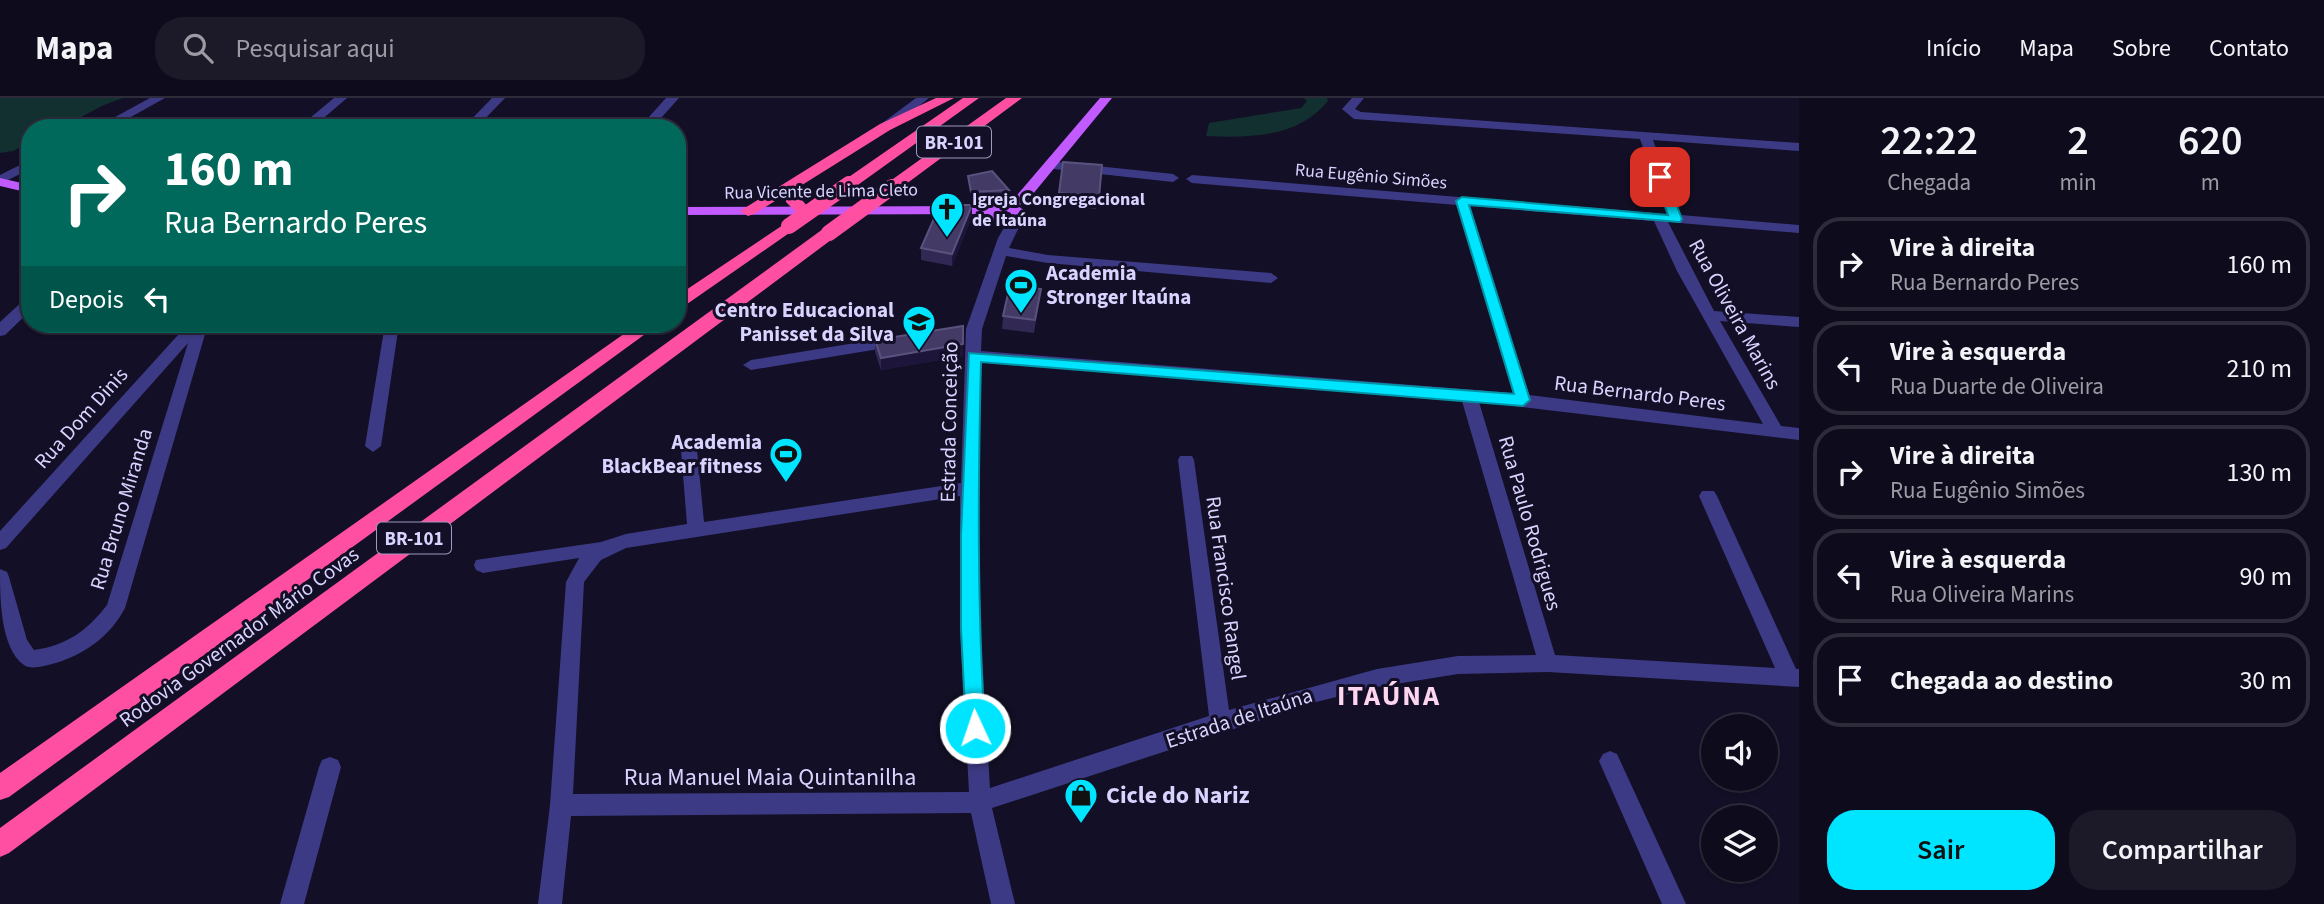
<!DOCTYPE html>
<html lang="pt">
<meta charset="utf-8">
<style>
body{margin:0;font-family:"Source Sans 3",sans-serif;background:#1c1929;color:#f1f3f6;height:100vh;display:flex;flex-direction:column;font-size:26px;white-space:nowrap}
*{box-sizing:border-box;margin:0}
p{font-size:23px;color:#9b9ba3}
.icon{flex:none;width:38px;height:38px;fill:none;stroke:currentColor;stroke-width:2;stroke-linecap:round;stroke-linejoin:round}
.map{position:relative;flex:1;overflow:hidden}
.sheet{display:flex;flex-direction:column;background:#0e0b1c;width:525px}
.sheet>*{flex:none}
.banner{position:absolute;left:21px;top:21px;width:665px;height:214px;border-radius:28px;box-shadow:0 2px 5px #0004,0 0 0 2px #2e2b3b;background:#00695c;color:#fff;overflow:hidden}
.buttons{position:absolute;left:1701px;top:616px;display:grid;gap:14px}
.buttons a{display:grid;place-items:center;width:77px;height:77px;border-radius:50%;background:#0e0b1c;box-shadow:0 2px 5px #0004,0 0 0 2px #2e2b3b;font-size:35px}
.pin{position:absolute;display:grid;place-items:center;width:60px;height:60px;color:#fff;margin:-30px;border-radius:14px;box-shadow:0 4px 10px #0006}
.me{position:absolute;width:77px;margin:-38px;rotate:357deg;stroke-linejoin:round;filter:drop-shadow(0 0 5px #0008)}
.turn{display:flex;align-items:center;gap:24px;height:147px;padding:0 28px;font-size:32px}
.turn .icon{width:91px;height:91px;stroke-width:2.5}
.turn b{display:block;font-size:49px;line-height:60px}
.then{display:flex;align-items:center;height:66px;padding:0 28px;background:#0003;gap:14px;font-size:26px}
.eta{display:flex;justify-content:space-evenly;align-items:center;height:119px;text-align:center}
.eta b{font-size:42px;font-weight:600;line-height:49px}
.primary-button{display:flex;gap:14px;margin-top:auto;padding:14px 28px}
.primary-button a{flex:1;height:80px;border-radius:28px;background:#00e5ff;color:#111;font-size:28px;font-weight:600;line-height:80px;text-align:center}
.primary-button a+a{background:#1c1929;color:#f1f3f6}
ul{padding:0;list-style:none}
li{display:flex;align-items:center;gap:21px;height:94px;margin:0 14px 10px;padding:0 14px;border:4px solid #2e2b3b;border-radius:28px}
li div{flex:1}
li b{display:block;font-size:26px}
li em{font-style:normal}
header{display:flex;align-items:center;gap:42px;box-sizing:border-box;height:98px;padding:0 35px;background:#0e0b1c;border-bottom:2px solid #2e2b3b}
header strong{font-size:33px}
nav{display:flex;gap:38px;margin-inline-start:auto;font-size:24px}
.search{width:490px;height:63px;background:#1c1929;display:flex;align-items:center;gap:18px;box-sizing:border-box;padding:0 24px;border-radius:28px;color:#9b9ba3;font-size:26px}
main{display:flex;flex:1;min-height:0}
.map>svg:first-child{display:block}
</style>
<header>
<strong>Mapa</strong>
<div class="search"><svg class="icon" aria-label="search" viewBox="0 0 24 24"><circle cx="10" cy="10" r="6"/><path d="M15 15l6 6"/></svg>Pesquisar aqui</div>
<nav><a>Início</a><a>Mapa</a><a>Sobre</a><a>Contato</a></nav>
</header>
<main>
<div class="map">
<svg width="1799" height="806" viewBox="0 0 1799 806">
<rect width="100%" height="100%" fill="#130f26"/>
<!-- green -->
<path fill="#12302f" d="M0,0H123L104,7L60,30H30V44L13,53L0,55Z
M1304,0H1327L1328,3C1298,40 1249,40 1206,38L1209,25L1301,10L1307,3Z"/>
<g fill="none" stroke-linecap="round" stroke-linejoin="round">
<!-- minor -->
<path fill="#3d3a85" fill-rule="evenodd" d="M150,0H165L111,30H95Z
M334,0H347L312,30H298Z
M492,0H505L476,30H463Z
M666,0H679L652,30H639Z
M916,0H929L889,32H881V26Z
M1352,0H1364L1355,11L1361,14L1799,45V53L1653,42L1681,117L1799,127V135L1668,124L1714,213L1799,219V229L1720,223L1781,328L1799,330V342L1479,304L1555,557L1775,570L1699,398L1702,393H1714L1717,398L1796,571H1799V589L1548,574L1458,576L1377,589L1316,604L992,710L1015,806H991L971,715L571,718L562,806H538L550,707L566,484L579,460L483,475L476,472L474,467L476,462L601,444L626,436L687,426L681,352L689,346L697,352L704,424L961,385L966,231L998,140L1011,118H1021L1023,121L1009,150L1048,157L1271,175L1278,180L1271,185L1048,165L1006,158L982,231L981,253L1513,295L1457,107L1192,85L1186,81L1192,77L1667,116L1640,41L1354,21L1342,11ZM1470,108L1654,123L1677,173L1763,326L1529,297ZM981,264L1462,303L1536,557L1458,558L1377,571L1229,612L1194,362L1192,358H1180L1178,362L1209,618L990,690L980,531L978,390ZM960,398V531L969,694L573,696L584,484L601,462L626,450Z
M30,62V71L0,86V77Z
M1049,63L1173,76L1179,80L1173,84L1045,70V64Z
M30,199V213L5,237L0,238V224L25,201Z
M188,226H208L125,510C109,541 78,561 44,568C38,569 29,571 24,567C0,550 0,499 0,471L7,474L9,479L27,542L34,552C66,548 88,532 107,507L188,245L6,450L0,452V433Z
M385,226H399L381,348L373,354L365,348Z
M898,238L903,239L906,243L903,247L751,272L743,267L751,262Z
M1610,653L1617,656L1686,806H1662L1599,663L1603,656Z
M330,659L338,662L341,669L304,806H280L319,669L322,662Z"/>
<!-- major -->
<path fill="#c25bff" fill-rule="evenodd" d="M1100,0H1112L1028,102L1018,108L1025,113L1021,124L1006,128L990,123L988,116L677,117V109L993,108L1006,104L1018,96ZM1006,113L1011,115L1010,119L1001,118V114Z
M0,80L30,87V95L0,88Z"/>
<!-- highway -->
<path fill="#ff4fa3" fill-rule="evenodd" d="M936,0H954L890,32L802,87L800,100L811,112L809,115H797L786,104L785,97L754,116L748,118L740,113L880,26Z
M963,0H979L855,89H843L841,86L843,83Z
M1006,0H1022L898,92H886L884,89L886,86Z
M789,123L795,125L797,128L795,131L677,213V198Z
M829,130L835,131L837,135L835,139L9,755L0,759V730L823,131Z
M638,226H659L9,699L0,702V675Z"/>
<!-- highway-bridge -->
<path stroke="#ff4fa3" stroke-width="16" d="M789,128L849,86
M829,135L892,89"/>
</g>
<!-- wall -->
<path fill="#312854" d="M1063,64L1099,99L1096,111L1057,107Z
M968,78L1009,92V96L971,98Z
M972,119L952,168L921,162V150Z
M1041,191L1034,235L1002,231L1003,218Z
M875,242L963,246V258L881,272L875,254Z"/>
<!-- shaded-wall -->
<path fill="#1d163a" d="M972,107V119L952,168V156Z
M963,246V258L881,272V260Z"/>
<!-- building -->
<path fill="#433a66" stroke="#5a527e" stroke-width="2" d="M1063,64L1102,67L1099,99L1059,95Z
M992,73L1009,92L971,94L968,78Z
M940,107H972L952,156L921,150Z
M1010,187L1041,191L1035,222L1003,218Z
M963,228V246L881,260L875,242Z"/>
<!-- route -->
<path fill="#00e5ff" stroke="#0095a6" stroke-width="2" d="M1660,76L1666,79L1682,121L1680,124L1469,107L1530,302L1523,308L981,264C978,386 977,508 985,630L982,636L975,639L969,636L966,630L961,531V437L969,255L1514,296L1456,103L1462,99L1668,117L1654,79Z"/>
<!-- icons -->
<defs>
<symbol id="church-pin" viewBox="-11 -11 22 30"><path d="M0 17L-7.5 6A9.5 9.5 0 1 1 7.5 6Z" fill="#00e5ff" stroke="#130f26"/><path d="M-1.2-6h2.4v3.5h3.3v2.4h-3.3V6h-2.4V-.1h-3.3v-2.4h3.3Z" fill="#111"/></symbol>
<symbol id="stadium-pin" viewBox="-11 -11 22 30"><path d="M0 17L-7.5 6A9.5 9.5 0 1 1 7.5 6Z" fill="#00e5ff" stroke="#130f26"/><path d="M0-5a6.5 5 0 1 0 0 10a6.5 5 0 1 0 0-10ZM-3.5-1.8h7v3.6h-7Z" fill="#111"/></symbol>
<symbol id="school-pin" viewBox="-11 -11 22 30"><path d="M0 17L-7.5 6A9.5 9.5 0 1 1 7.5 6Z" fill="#00e5ff" stroke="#130f26"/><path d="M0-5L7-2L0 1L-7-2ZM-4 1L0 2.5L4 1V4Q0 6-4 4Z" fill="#111"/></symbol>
<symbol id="shop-pin" viewBox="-11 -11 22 30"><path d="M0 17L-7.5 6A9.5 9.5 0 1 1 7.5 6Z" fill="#00e5ff" stroke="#130f26"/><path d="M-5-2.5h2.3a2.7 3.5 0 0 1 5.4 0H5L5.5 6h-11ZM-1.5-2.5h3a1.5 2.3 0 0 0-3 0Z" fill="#111"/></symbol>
</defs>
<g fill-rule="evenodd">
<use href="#church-pin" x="928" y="92" width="38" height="52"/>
<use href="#stadium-pin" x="1002" y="168" width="38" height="52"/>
<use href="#school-pin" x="900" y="205" width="38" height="52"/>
<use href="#stadium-pin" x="767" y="337" width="38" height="52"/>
<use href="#shop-pin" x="1062" y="678" width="38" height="52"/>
</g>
<g text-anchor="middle" stroke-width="6" stroke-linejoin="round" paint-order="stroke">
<!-- far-street labels -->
<g font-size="18" fill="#d9d4ff" stroke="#130f26">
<text transform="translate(1371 78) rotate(5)" y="6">Rua Eugênio Simões</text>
<text transform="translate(821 93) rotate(-1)" y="6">Rua Vicente de Lima Cleto</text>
</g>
<!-- far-poi labels -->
<g font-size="18" font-weight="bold" fill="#d9d4ff" stroke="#130f26" text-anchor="start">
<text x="972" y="107">Igreja Congregacional<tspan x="972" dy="21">de Itaúna</tspan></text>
</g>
<!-- shield labels -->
<g fill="#130f26" stroke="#9e99be" stroke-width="2">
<rect x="917" y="28.5" width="74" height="31" rx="5"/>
<rect x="377" y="424.5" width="74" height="31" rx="5"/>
</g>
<g font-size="19" font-weight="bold" fill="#d9d4ff">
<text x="954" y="51">BR-101</text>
<text x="414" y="447">BR-101</text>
</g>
<!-- poi labels -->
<g font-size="21" font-weight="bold" fill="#d9d4ff" stroke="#130f26" text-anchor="end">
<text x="1046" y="182" text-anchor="start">Academia<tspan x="1046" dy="24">Stronger Itaúna</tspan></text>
<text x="894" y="219">Centro Educacional<tspan x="894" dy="24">Panisset da Silva</tspan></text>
<text x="762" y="351">Academia<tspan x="762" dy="24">BlackBear fitness</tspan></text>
</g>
<!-- street labels -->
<g font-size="21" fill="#d9d4ff" stroke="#130f26">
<text transform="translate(1735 216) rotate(61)" y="7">Rua Oliveira Marins</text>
<text transform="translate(1640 295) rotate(7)" y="7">Rua Bernardo Peres</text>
<text transform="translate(81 320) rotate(-48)" y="7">Rua Dom Dinis</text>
<text transform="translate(949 324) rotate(-89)" y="7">Estrada Conceição</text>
<text transform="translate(121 411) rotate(-73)" y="7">Rua Bruno Miranda</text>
<text transform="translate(1530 425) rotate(74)" y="7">Rua Paulo Rodrigues</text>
<text transform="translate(1226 490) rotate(82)" y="7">Rua Francisco Rangel</text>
<text transform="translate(239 539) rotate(-36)" y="7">Rodovia Governador Mário Covas</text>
<text transform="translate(1239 620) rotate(-18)" y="7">Estrada de Itaúna</text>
</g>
<!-- near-street labels -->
<g font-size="24" fill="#d9d4ff" stroke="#130f26">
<text x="770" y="687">Rua Manuel Maia Quintanilha</text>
</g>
<!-- near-poi labels -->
<g font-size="24" font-weight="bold" fill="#d9d4ff" stroke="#130f26" text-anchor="start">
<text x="1106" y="705">Cicle do Nariz</text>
</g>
<!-- district labels -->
<g font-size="28" font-weight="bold" letter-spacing="2" fill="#ffd6f0" stroke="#130f26">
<text x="1389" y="607">ITAÚNA</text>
</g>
</g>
</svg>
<div class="buttons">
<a><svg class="icon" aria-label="sound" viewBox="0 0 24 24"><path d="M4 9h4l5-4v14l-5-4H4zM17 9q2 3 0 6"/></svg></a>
<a><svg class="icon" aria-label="layers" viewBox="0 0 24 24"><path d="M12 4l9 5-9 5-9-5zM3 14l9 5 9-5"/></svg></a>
</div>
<div class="pin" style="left:1660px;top:79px;background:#d93025"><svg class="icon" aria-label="arrive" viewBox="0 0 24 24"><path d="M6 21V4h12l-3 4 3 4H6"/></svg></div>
<svg class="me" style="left:975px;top:630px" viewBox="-20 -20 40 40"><circle r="17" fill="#00e5ff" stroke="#fff" stroke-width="3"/><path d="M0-11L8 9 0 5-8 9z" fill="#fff"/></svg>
<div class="banner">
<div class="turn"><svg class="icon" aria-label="right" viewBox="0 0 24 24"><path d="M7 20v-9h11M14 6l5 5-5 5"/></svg><div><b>160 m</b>Rua Bernardo Peres</div></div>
<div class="then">Depois<svg class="icon" aria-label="left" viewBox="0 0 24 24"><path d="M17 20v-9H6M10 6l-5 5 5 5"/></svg></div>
</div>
</div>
<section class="sheet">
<div class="eta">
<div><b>22:22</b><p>Chegada</p></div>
<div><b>2</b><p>min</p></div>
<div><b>620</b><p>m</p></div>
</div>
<ul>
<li><svg class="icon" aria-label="right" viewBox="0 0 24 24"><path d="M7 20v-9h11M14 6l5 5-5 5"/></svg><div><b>Vire à direita</b><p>Rua Bernardo Peres</p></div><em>160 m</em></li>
<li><svg class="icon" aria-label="left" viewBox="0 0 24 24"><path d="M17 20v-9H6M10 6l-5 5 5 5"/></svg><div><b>Vire à esquerda</b><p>Rua Duarte de Oliveira</p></div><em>210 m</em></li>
<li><svg class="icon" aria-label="right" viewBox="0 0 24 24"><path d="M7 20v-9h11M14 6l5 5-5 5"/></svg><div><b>Vire à direita</b><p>Rua Eugênio Simões</p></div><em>130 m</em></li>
<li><svg class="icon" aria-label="left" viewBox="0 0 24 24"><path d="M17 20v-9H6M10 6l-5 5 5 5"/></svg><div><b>Vire à esquerda</b><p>Rua Oliveira Marins</p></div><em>90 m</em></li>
<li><svg class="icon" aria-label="arrive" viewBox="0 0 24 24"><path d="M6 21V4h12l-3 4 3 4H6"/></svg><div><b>Chegada ao destino</b></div><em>30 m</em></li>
</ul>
<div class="primary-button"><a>Sair</a><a>Compartilhar</a></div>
</section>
</main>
